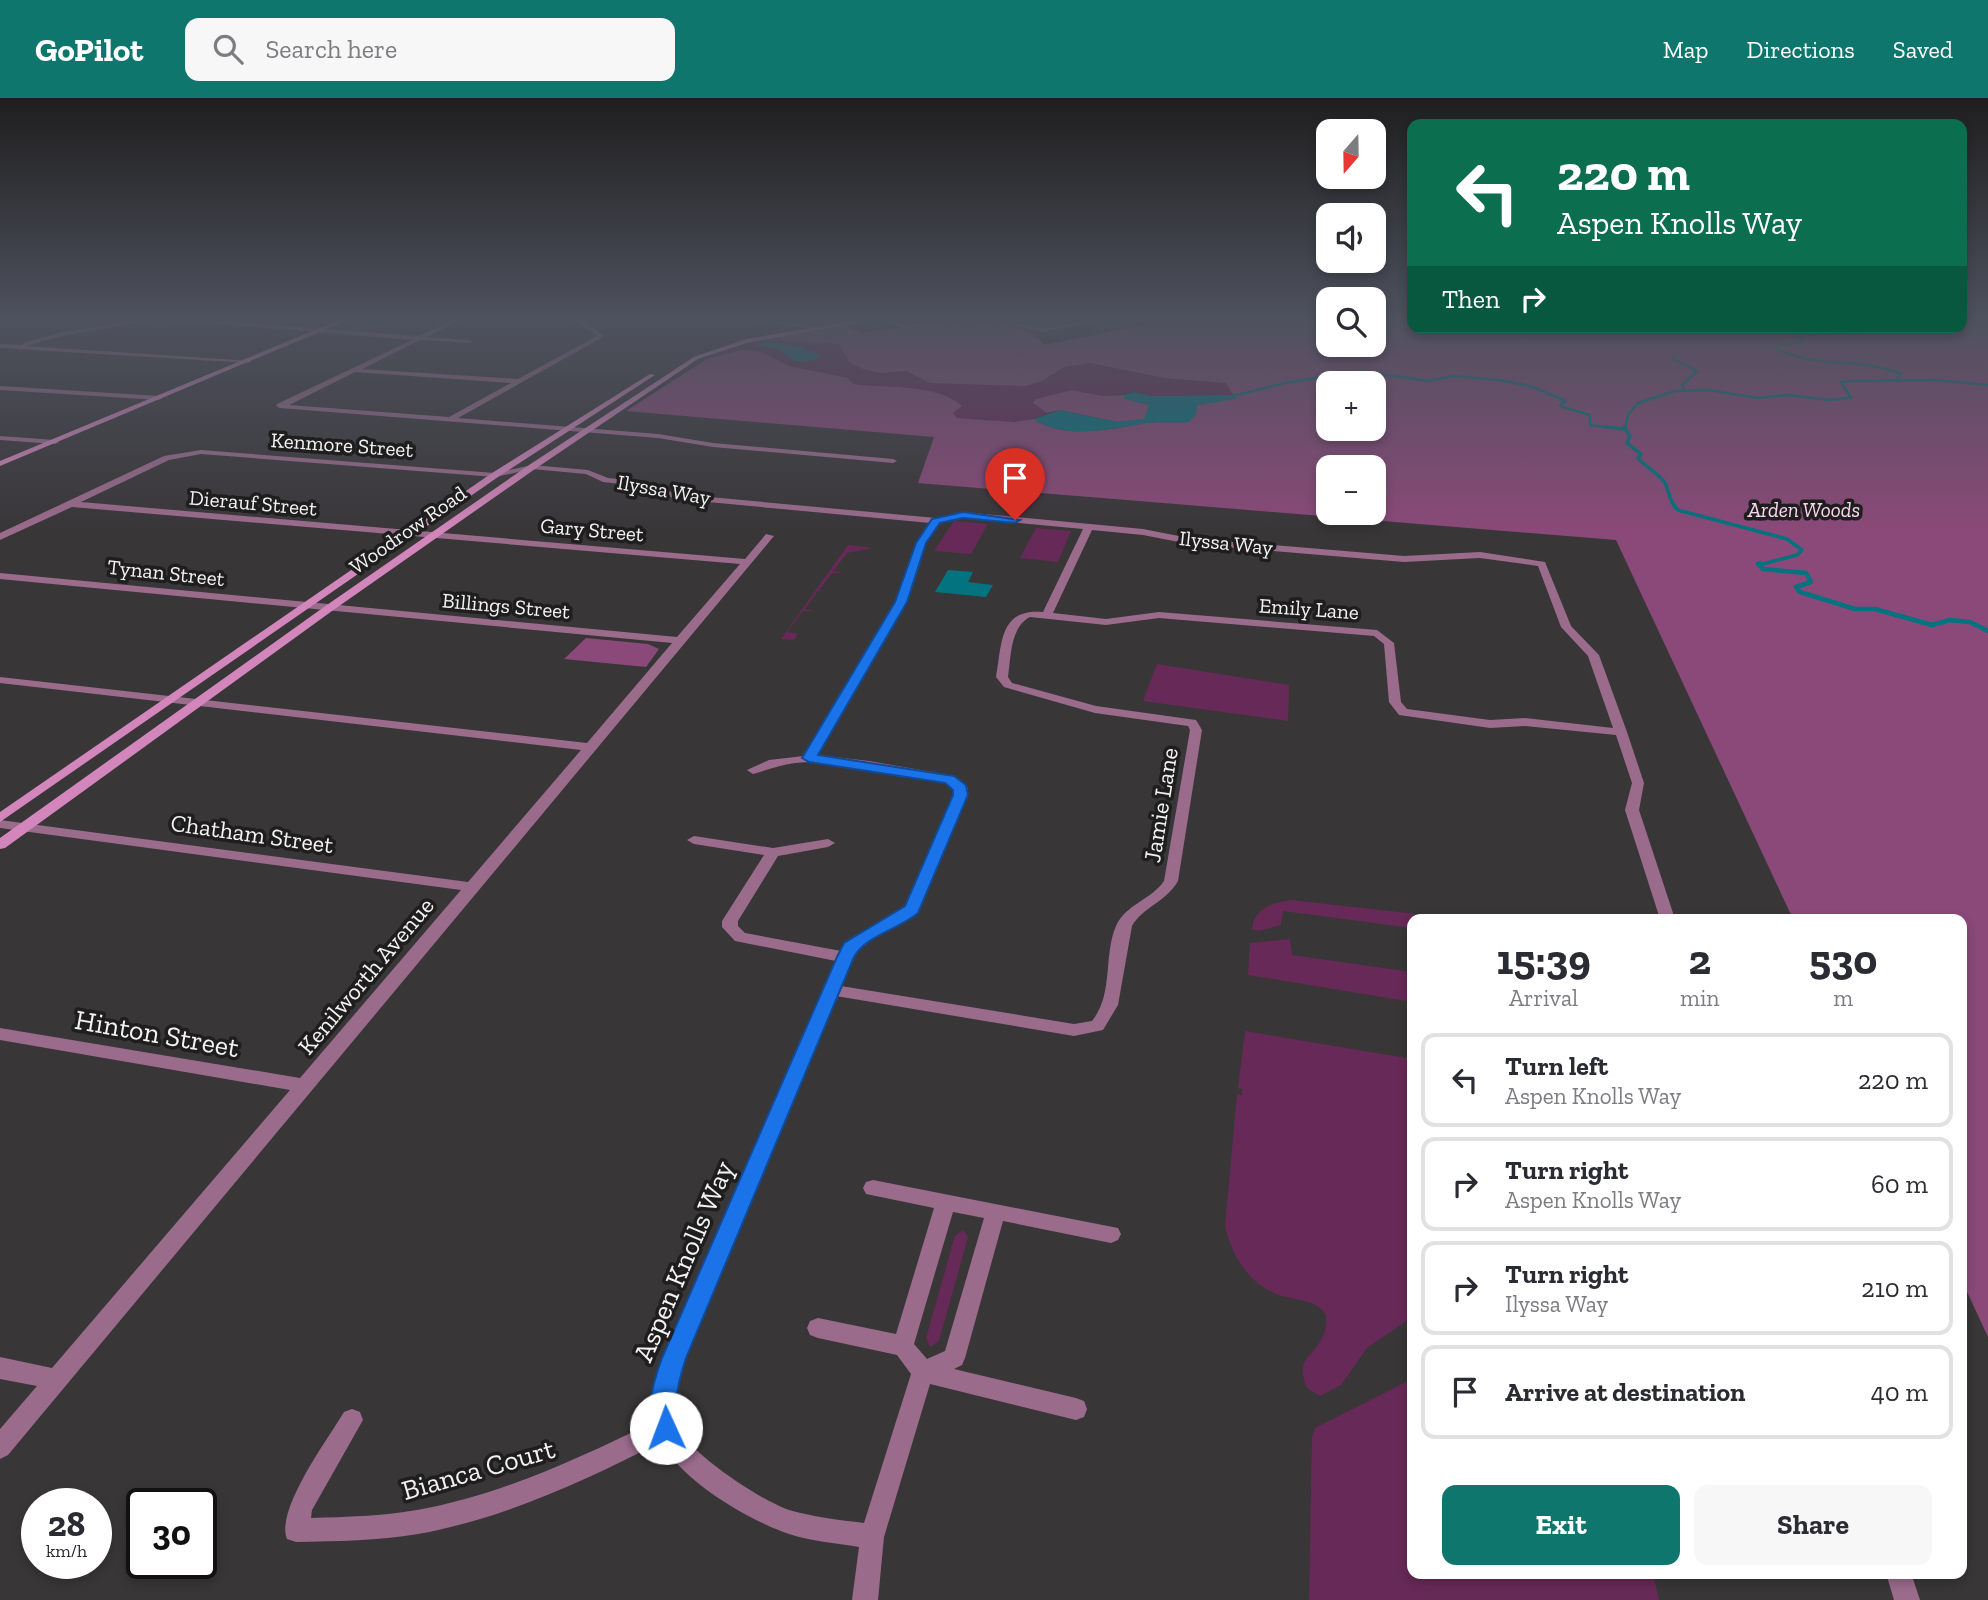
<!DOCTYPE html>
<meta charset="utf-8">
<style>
body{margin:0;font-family:"Zilla Slab",serif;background:#f7f7f7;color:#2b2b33;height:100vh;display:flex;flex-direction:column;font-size:26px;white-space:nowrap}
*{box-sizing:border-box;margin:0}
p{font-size:23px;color:#7c7c81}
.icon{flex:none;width:38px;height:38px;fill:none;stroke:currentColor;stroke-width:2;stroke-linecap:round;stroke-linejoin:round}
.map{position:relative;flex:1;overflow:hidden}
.details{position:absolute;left:1407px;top:816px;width:560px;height:665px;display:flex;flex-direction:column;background:#fff;border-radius:14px;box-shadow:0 4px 10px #0003}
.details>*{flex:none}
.hud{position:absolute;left:1407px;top:21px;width:560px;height:214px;border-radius:14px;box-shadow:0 4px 10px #0003;background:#0b6e4f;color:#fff;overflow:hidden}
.needle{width:46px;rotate:200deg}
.buttons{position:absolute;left:1316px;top:21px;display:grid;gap:14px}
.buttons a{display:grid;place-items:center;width:70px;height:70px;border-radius:14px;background:#fff;box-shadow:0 4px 10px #0003;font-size:35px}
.speed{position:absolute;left:21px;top:1390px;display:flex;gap:14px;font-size:35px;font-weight:700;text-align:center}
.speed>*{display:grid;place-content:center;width:91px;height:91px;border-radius:50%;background:#fff;box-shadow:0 4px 10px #0003;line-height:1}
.speed small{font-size:18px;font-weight:400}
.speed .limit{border:4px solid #111;border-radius:10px;background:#fff;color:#111}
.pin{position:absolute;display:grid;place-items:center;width:60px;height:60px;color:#fff;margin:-72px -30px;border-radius:50% 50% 50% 0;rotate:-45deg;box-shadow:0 0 7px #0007}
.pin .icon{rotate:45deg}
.me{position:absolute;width:77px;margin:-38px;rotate:358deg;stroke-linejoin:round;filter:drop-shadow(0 0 5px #0008)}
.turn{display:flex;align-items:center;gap:24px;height:147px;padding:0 35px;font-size:32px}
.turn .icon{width:91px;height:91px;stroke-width:2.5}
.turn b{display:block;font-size:49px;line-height:60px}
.then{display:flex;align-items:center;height:66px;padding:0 35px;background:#0003;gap:14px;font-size:26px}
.eta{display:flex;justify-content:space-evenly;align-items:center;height:119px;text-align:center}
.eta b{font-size:42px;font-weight:700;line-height:49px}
.action{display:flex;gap:14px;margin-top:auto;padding:14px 35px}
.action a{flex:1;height:80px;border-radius:14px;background:#0f766e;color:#fff;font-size:28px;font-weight:700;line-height:80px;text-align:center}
.action a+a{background:#f7f7f7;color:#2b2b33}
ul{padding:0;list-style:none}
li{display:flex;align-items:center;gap:21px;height:94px;margin:0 14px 10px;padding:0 21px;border:4px solid #e1e1e2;border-radius:14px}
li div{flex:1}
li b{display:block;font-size:26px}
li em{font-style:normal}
header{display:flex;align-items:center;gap:42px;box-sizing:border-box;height:98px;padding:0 35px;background:#0f766e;color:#fff}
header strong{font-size:33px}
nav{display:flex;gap:38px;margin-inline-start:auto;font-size:24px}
.search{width:490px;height:63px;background:#f7f7f7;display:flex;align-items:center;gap:18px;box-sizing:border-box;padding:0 24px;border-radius:14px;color:#7c7c81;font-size:26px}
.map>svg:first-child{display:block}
</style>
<header>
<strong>GoPilot</strong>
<div class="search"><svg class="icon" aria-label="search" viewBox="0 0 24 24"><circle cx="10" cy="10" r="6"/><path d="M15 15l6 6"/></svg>Search here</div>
<nav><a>Map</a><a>Directions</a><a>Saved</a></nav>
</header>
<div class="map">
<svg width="1988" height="1502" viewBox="0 0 1988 1502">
<rect width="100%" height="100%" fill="#393638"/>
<!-- green -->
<path fill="#672957" d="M781,239L996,252L974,285L1042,283L1064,269L1090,265L1164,280L1226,285L1232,291V297L1151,298L1134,294L1102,298L1072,292L1036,301L1034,306L1047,315C1027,325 1007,326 985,321L626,313L723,253Z
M954,423L988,426L971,456L934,453Z
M1036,430L1071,433L1058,464L1020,460Z
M848,447L873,450L847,455L833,473L843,475H832L819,492L829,494L818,493L805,511L815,513H803L787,534L798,536L794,542L781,541Z
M1157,566L1289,587L1288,623L1143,603Z
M1291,802L1416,816L1417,821H1412V830L1283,813L1281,827L1259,833L1252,831C1253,811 1274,804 1291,802Z
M1290,841L1292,857L1412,874V904L1248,877L1250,845Z
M1245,933L1412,961V1219L1367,1250L1341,1287L1320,1298L1307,1290C1295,1261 1311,1261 1322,1240C1326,1234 1326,1225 1326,1217C1316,1201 1299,1203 1282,1198C1250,1188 1232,1159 1225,1128L1237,996L1242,997V991L1238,990Z
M963,1132L968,1139L939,1243L930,1249L926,1240L955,1138Z
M1412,1281V1475H1653L1659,1502H1309L1312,1339L1315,1330Z"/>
<!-- forest -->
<path fill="#8a4978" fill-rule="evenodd" d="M1146,222H1328V247H1374V222L1412,223V229H1962V222H1988V1239L1962,1183V821H1793L1616,442L918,385L934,339L626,313L707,261L742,252L762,254L789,268L848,280L853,286C885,291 937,285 962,308L953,315L957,320L1014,324L1034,321C1062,341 1108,332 1140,326C1155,323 1173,325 1189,324L1197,307L1235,300L1226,285L1164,280L1090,265L1064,269L1042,283L1026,288L930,285L907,273L881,275L863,271L849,264L839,246L782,242L781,239L845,227L861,235C910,230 1009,204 1044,247L1145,227ZM1328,285H1374V331H1328ZM1328,369H1374V415H1328Z
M1072,292L1102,298L1124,297L1125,301L1149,307L1145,321L1117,324L1060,312L1047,315L1033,305L1036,301Z
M586,540L648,546L659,551L646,569L564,561Z"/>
<!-- water -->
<path fill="#02737f" d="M764,244L798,248L822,258L815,262L796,264L777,251L757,248Z
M1134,294L1151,298L1232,297L1236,301L1198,307L1196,316L1189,324C1174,325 1155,323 1140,326C1108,332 1062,341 1034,321L1060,312L1117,324L1144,321L1149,307L1124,301V297Z
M948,472L973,474L968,484L993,487L986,499L935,494Z"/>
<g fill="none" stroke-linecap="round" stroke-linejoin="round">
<!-- stream-far2 -->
<path stroke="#02737f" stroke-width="2.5" d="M1872,229L1863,230L1864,234L1800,237L1803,242L1800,244L1774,249C1812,272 1860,258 1901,276L1896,282
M1673,261L1697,273L1682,287L1684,292
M1233,298L1285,285L1360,273L1428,283L1454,278L1499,282L1530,288L1566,303L1560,307L1563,309L1590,317V327L1621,331
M1625,331L1628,317L1638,305L1675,293L1708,292L1759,300L1788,297L1829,302L1851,300L1841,284L1849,283L1934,282L1988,287"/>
<!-- stream-far1 -->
<path stroke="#02737f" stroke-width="3.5" d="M1606,329L1625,331
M1624,329L1630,338L1627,345L1641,356L1638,360C1645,369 1659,375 1665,385C1670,395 1669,404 1678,412L1787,441L1802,452L1797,457L1759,467"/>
<!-- stream -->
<path stroke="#02737f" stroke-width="4.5" d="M1760,465L1758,466L1763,471L1806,475L1811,484L1796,489L1800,494L1855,511H1875L1932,527L1950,522L1970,524L1988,533"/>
<!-- street -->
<path fill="#9b6b8c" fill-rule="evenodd" d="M138,222H154L62,238L26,248L252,263L249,265L0,250V246L23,247V245L62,234Z
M171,222H202L419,238L452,222H460L427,239L470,242L472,245L420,242L362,271L518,281L597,238L574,222H581L603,237V239L458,320L658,336L713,345L893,361L897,363L893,365L713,349L658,340L280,310L276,308L277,306L412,242ZM355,274L511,285L449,319L289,307Z
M748,222H770L825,230L822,232Z
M880,222H890L905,227L957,222L905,231Z
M993,222C1010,222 1026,230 1043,230C1061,230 1079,222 1098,222L1043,234Z
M0,288L159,298L163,300L159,302L0,292Z
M0,338L55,342L59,344L55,346L0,342Z
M201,352L495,375L532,367L588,372L608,380L641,383L677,396L936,420L963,414L1143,431L1189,440L1404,458L1480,454L1545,464L1571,528L1599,557L1627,634L1644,685L1639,712L1675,821H1660L1625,712L1632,685L1616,637L1525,628L1490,630L1399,617L1389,604L1384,546L1374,538L1159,520L1106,527L1030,519C1010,529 1011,559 1008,579L1012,585L1096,608L1196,622L1202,632L1178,783C1166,804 1143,809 1132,828L1118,907L1103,932L1074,938L836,898L685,1260C679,1279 669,1304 675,1324C685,1353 760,1402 789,1412C814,1419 839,1422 864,1425L911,1276L897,1257L818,1240L810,1237L807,1230L810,1223L818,1220L896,1236L934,1110L866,1096L863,1090L866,1084L873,1082L1118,1130L1121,1136L1118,1142L1111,1145L1003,1123L965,1260L962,1267L954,1271L1076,1300L1084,1303L1087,1311L1084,1319L1076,1322L930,1286L884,1439L878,1502H852L859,1449C835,1445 811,1443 789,1436C748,1422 682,1383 661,1344C584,1383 503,1421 418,1436C378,1443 337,1443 296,1444L287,1441C275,1412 328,1341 344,1314L352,1311L360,1314L363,1322L312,1412L311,1420C346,1419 382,1418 417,1412C500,1397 578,1361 653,1324L652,1302L663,1260L836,863L735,843L722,829V823L764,757L694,746L687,742L694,738L773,750L828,741L835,745L828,749L778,758L738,823V828L745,835L841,853L854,840L906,808L954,697V691L945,684C897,675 844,660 795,665C780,667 767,672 753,676L747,672L769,662L804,658L896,504L916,445L930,425L676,401L640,388L603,384L586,376L532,371L495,379L201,356L169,362L81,404L745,461L766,436L774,438L8,1357L0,1361V1331L37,1288L0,1281V1259L52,1270L290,992L0,942V930L300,980L461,792L0,730V722L468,784L581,652L0,585V579L587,645L672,545L0,481V475L677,539L740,466L72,409L0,442V435L164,358ZM963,420L1083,431L1043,514C999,510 1002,546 996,579L1004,589L1095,615L1188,628L1190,632L1164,783C1151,802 1126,806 1116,828C1103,858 1114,896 1092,923L1074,926L841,888L857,854L873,841L917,814L968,697V690L949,677L869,663L817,657L906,504L926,445L939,425ZM1092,432L1143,437L1189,446L1404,464L1480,460L1538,468L1561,529L1588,558L1613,630L1525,620L1490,622L1407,611L1401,604L1394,545L1377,532L1159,514L1106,521L1053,515ZM953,1114L984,1120L945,1253L927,1261L914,1246Z
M1886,1475H1911L1920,1502H1894Z"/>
<!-- secondary -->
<path fill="#d286bb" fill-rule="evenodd" d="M339,222H348L0,368V363Z
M858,222H873L747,245L698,261L535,371L332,513L5,750L0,751V740L324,509L529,367L694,259L746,241Z
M650,276L655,277L498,379L0,724V714L492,375Z"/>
</g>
<!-- sky -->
<linearGradient id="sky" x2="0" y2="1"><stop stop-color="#1f1e1f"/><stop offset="0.51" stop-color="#4e525e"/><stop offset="1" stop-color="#4e525e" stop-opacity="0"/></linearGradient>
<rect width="1988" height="433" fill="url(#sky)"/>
<!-- route -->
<path fill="#1a73e8" stroke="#114b97" stroke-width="2" d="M963,414L1020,422L1015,425L963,420L940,425L926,445L907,504L818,657L954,678L966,687L968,697L918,815C900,831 866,837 854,859L686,1260C681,1275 677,1289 676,1305C675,1318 680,1327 675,1339L666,1343L657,1339C645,1312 652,1287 662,1260L837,859L844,845L905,808L953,697V692L945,685L809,664L802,660L895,504L916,445L932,421Z"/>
<g text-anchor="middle" stroke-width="7" stroke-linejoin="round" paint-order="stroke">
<!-- far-street labels -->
<g font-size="21" fill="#f4f2f3" stroke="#1f1e1f">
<text transform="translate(342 347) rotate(4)" y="7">Kenmore Street</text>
<text transform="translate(664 392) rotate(10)" y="7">Ilyssa Way</text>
<text transform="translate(253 405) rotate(5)" y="7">Dierauf Street</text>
<text transform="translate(408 432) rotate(-35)" y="7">Woodrow Road</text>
<text transform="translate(592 432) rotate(5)" y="7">Gary Street</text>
<text transform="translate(1226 445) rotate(6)" y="7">Ilyssa Way</text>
<text transform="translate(166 475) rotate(6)" y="7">Tynan Street</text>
<text transform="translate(506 508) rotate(5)" y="7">Billings Street</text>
<text transform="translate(1309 511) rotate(4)" y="7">Emily Lane</text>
</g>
<!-- far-park labels -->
<g font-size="21" font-style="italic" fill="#fbd4ee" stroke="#1f1e1f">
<text x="1804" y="419">Arden Woods</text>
</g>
<!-- street labels -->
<g font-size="24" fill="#f4f2f3" stroke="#1f1e1f">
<text transform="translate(1161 707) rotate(-81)" y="8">Jamie Lane</text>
<text transform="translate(252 736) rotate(8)" y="8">Chatham Street</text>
<text transform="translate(366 878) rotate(-50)" y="8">Kenilworth Avenue</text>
</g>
<!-- near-street labels -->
<g font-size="28" fill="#f4f2f3" stroke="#1f1e1f">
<text transform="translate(157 935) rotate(10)" y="10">Hinton Street</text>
<text transform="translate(683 1163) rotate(-67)" y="10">Aspen Knolls Way</text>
<text transform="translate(478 1371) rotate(-16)" y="10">Bianca Court</text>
</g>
</g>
</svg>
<div class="buttons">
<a><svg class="needle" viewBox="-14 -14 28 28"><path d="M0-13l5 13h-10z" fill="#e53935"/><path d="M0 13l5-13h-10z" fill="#7c7c81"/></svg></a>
<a><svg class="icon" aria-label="sound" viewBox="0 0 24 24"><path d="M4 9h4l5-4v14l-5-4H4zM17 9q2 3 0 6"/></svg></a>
<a><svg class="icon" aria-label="search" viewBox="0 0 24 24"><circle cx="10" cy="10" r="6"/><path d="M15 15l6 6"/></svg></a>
<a>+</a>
<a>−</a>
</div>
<div class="speed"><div>28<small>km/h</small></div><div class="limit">30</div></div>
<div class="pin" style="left:1015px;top:422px;background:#d93025"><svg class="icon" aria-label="arrive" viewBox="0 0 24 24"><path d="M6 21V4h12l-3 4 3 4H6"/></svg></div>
<svg class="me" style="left:666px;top:1330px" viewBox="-20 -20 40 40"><circle r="19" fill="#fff"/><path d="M0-13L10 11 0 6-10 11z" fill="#1a73e8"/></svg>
<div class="hud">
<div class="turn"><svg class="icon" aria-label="left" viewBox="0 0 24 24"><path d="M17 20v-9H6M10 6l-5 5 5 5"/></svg><div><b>220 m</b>Aspen Knolls Way</div></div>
<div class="then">Then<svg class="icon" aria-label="right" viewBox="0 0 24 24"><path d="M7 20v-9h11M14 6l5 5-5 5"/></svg></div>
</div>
<section class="details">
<div class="eta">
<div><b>15:39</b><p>Arrival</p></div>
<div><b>2</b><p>min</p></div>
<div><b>530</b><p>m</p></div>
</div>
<ul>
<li><svg class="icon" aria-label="left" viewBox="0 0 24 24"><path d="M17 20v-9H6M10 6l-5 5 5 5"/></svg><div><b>Turn left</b><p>Aspen Knolls Way</p></div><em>220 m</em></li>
<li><svg class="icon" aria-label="right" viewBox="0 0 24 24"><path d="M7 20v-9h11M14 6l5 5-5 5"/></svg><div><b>Turn right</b><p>Aspen Knolls Way</p></div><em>60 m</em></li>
<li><svg class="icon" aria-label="right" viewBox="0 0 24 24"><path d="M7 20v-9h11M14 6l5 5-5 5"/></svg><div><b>Turn right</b><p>Ilyssa Way</p></div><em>210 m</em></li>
<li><svg class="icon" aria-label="arrive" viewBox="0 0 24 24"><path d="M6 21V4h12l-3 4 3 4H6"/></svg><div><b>Arrive at destination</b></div><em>40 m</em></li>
</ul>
<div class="action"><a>Exit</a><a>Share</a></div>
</section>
</div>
